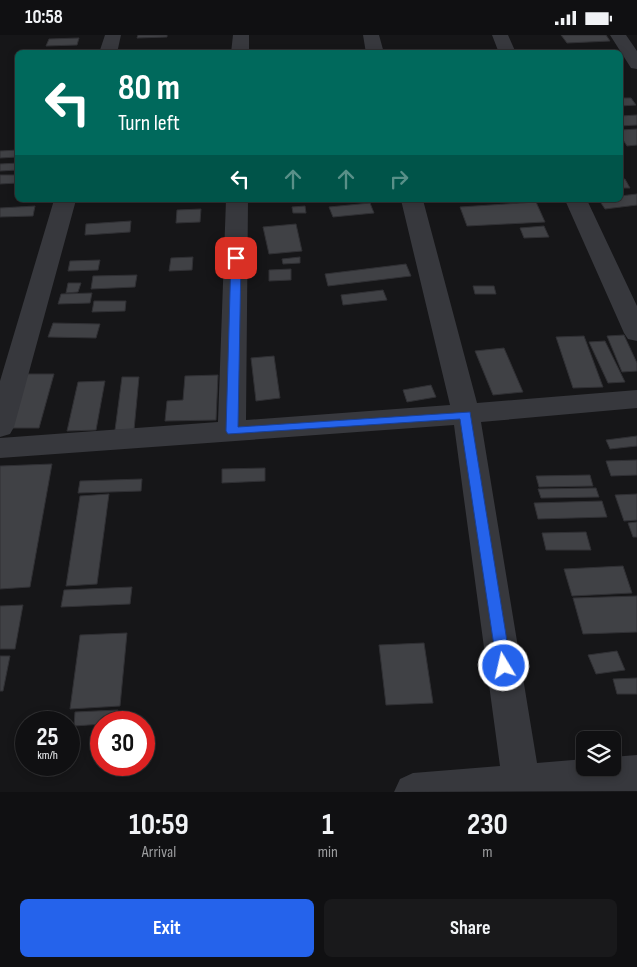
<!DOCTYPE html>
<style>
body{margin:0;font-family:"Sofia Sans Condensed",sans-serif;background:#19191b;color:#f1f3f6;height:100vh;display:flex;flex-direction:column;font-size:19px;white-space:nowrap}
*{box-sizing:border-box;margin:0}
p{font-size:16px;color:#9c9d9f}
.icon{flex:none;width:28px;height:28px;fill:none;stroke:currentColor;stroke-width:2;stroke-linecap:round;stroke-linejoin:round}
.map{position:relative;height:757px;overflow:hidden}
.side{display:flex;flex-direction:column;background:#101012;flex:1}
.side>*{flex:none}
.hud{position:absolute;left:15px;top:15px;width:608px;height:152px;border-radius:8px;box-shadow:0 2px 8px #0003,0 0 0 1px #303032;background:#00695c;color:#fff;overflow:hidden}
.controls{position:absolute;left:576px;top:696px;display:grid;gap:10px}
.controls a{display:grid;place-items:center;width:45px;height:45px;border-radius:8px;background:#101012;box-shadow:0 2px 8px #0003,0 0 0 1px #303032;font-size:25px}
.speed{position:absolute;left:15px;top:676px;display:flex;gap:10px;font-size:25px;font-weight:700;text-align:center}
.speed>*{display:grid;place-content:center;width:65px;height:65px;border-radius:50%;background:#101012;box-shadow:0 2px 8px #0003,0 0 0 1px #303032;line-height:1}
.speed small{font-size:12px;font-weight:400}
.speed .limit{border:8px solid #d22;background:#fff;color:#111}
.pin{position:absolute;display:grid;place-items:center;width:42px;height:42px;color:#fff;margin:-21px;border-radius:10px;box-shadow:0 2px 8px #0006}
.me{position:absolute;width:55px;margin:-28px;rotate:351deg;stroke-linejoin:round;filter:drop-shadow(0 0 4px #0008)}
.turn{display:flex;align-items:center;gap:18px;height:105px;padding:0 20px;font-size:22px}
.turn .icon{width:65px;height:65px;stroke-width:2.5}
.turn b{display:block;font-size:35px;line-height:42px}
.lanes{display:flex;align-items:center;height:48px;padding:0 20px;background:#0003;justify-content:center;gap:25px;direction:ltr}
.lanes .off{opacity:.35}
.eta{display:flex;justify-content:space-evenly;align-items:center;height:85px;text-align:center}
.eta b{font-size:30px;font-weight:700;line-height:35px}
.cta{display:flex;gap:10px;margin-top:auto;padding:10px 20px}
.cta a{flex:1;height:58px;border-radius:8px;background:#2563eb;color:#fff;font-size:20px;font-weight:700;line-height:58px;text-align:center}
.cta a+a{background:#19191b;color:#f1f3f6}
.status{display:flex;justify-content:space-between;align-items:center;height:35px;padding:0 25px;background:#101012;direction:ltr}
.status svg{height:14px;fill:currentColor}
.map>svg:first-child{display:block}
</style>
<div class="status"><b>10:58</b><svg viewBox="0 0 49 12"><path d="M0 12V9h3v3zM5 12V6h3v6zM10 12V3h3v9zM15 12V0h3v12zM26 1h20v11H26zM47 4h2v5h-2z"/></svg></div>
<div class="map">
<svg width="637" height="757" viewBox="0 0 637 757">
<rect width="100%" height="100%" fill="#161618"/>
<!-- building -->
<path fill="#404145" stroke="#303034" d="M138,0H167V2L137,3Z
M561,0H606L610,6L567,8Z
M79,3L77,10L46,11L49,4Z
M620,63H631L636,70L620,71Z
M637,80V90L620,91V81Z
M637,94V110L627,111L620,100V95Z
M18,115V122L0,123V116Z
M18,128V135L0,136V129Z
M0,140H18V148L0,149Z
M620,144H625L630,153H620Z
M637,159V170L605,174L599,165H620V161Z
M536,167L545,187L467,191L460,172Z
M370,168L374,178L333,182L329,172Z
M35,171L33,181L0,182V173Z
M305,171L306,178H293L292,172Z
M201,174L200,187L176,188L177,175Z
M131,186L130,197L85,200L86,189Z
M296,189L302,216L269,219L263,192Z
M544,191L549,202L524,203L520,193Z
M193,222L192,235L169,236L171,223Z
M300,222V228L283,229L282,224Z
M100,225L98,235L68,236L70,226Z
M406,229L411,241L328,251L325,239Z
M291,234V245L269,246V235Z
M137,240L135,252L91,254L93,241Z
M68,248H81L78,257L66,258Z
M473,251H494L496,259H475Z
M383,255L387,265L343,270L341,260Z
M92,258L90,268L58,269L61,259Z
M94,266H126L125,276L92,277Z
M53,288L100,289L96,303L48,302Z
M624,300L637,328V336L622,337L607,301Z
M584,301L603,352L573,353L556,302Z
M605,306L625,347L608,348L589,307Z
M504,313L523,357L493,360L475,316Z
M274,321L280,363L256,366L251,323Z
M26,339H54L39,393H9Z
M218,340L216,385L165,386L167,366L183,365L185,341Z
M122,342H139L134,395H115Z
M105,346L96,395L67,396L78,347Z
M431,350L436,362L407,367L403,355Z
M637,401V411L610,414L606,405Z
M637,425V440L611,441L606,426Z
M52,429L30,552L0,554V431Z
M265,433V446L222,448V434Z
M590,440L593,451L539,452L536,441Z
M142,444L141,456L78,458L80,446Z
M596,453L599,462L541,463L538,454Z
M109,459L97,549L66,551L80,461Z
M637,459V485L624,486L615,460Z
M602,466L607,482L538,484L534,468Z
M637,487V502H633L628,488Z
M586,497L591,515H546L542,498Z
M623,531L632,558L572,561L564,534Z
M132,552L130,569L61,572L64,555Z
M637,561V597L583,599L573,563Z
M23,570L15,614H0V571Z
M127,598L120,671L70,674L80,600Z
M424,608L433,668L386,670L379,610Z
M617,616L625,635L596,639L588,620Z
M0,621H10L3,656H0Z
M637,643V659H617L613,644Z
M118,675L117,688L74,691L75,677Z"/>
<g fill="none" stroke-linecap="round" stroke-linejoin="round">
<!-- minor -->
<path fill="#37383d" fill-rule="evenodd" d="M105,0H121L117,18H99Z
M233,0H249V18H231Z
M363,0H379L384,18H366Z
M492,0H508L516,18H499Z
M610,0H626L637,16V34L631,33Z
M54,165H76L14,392L10,399L0,402V346Z
M226,165H248L246,385L450,370L401,165H423L477,368L637,355V373L481,387L537,728L585,724V732H612V722L637,720V756L394,757L400,744L413,738L500,731L454,390L0,423V403L218,387Z
M565,165H587L637,271V306L628,304L624,298Z"/>
</g>
<!-- route -->
<path fill="#2563eb" stroke="#184099" d="M236,220L241,223L238,392L470,377L511,631L509,636L504,638L499,636L497,631L460,384L228,399L226,396L231,223Z"/>
</svg>
<div class="controls">
<a><svg class="icon" aria-label="layers" viewBox="0 0 24 24"><path d="M12 4l9 5-9 5-9-5zM3 14l9 5 9-5"/></svg></a>
</div>
<div class="speed"><div>25<small>km/h</small></div><div class="limit">30</div></div>
<div class="pin" style="left:236px;top:223px;background:#d93025"><svg class="icon" aria-label="arrive" viewBox="0 0 24 24"><path d="M6 21V4h12l-3 4 3 4H6"/></svg></div>
<svg class="me" style="left:504px;top:631px" viewBox="-20 -20 40 40"><circle r="17" fill="#2563eb" stroke="#fff" stroke-width="3"/><path d="M0-11L8 9 0 5-8 9z" fill="#fff"/></svg>
<div class="hud">
<div class="turn"><svg class="icon" aria-label="left" viewBox="0 0 24 24"><path d="M17 20v-9H6M10 6l-5 5 5 5"/></svg><div><b>80 m</b>Turn left</div></div>
<div class="lanes"><svg class="icon" aria-label="left" viewBox="0 0 24 24"><path d="M17 20v-9H6M10 6l-5 5 5 5"/></svg><svg class="icon off" aria-label="ahead" viewBox="0 0 24 24"><path d="M12 20V5M6 11l6-6 6 6"/></svg><svg class="icon off" aria-label="ahead" viewBox="0 0 24 24"><path d="M12 20V5M6 11l6-6 6 6"/></svg><svg class="icon off" aria-label="right" viewBox="0 0 24 24"><path d="M7 20v-9h11M14 6l5 5-5 5"/></svg></div>
</div>
</div>
<section class="side">
<div class="eta">
<div><b>10:59</b><p>Arrival</p></div>
<div><b>1</b><p>min</p></div>
<div><b>230</b><p>m</p></div>
</div>
<div class="cta"><a>Exit</a><a>Share</a></div>
</section>
